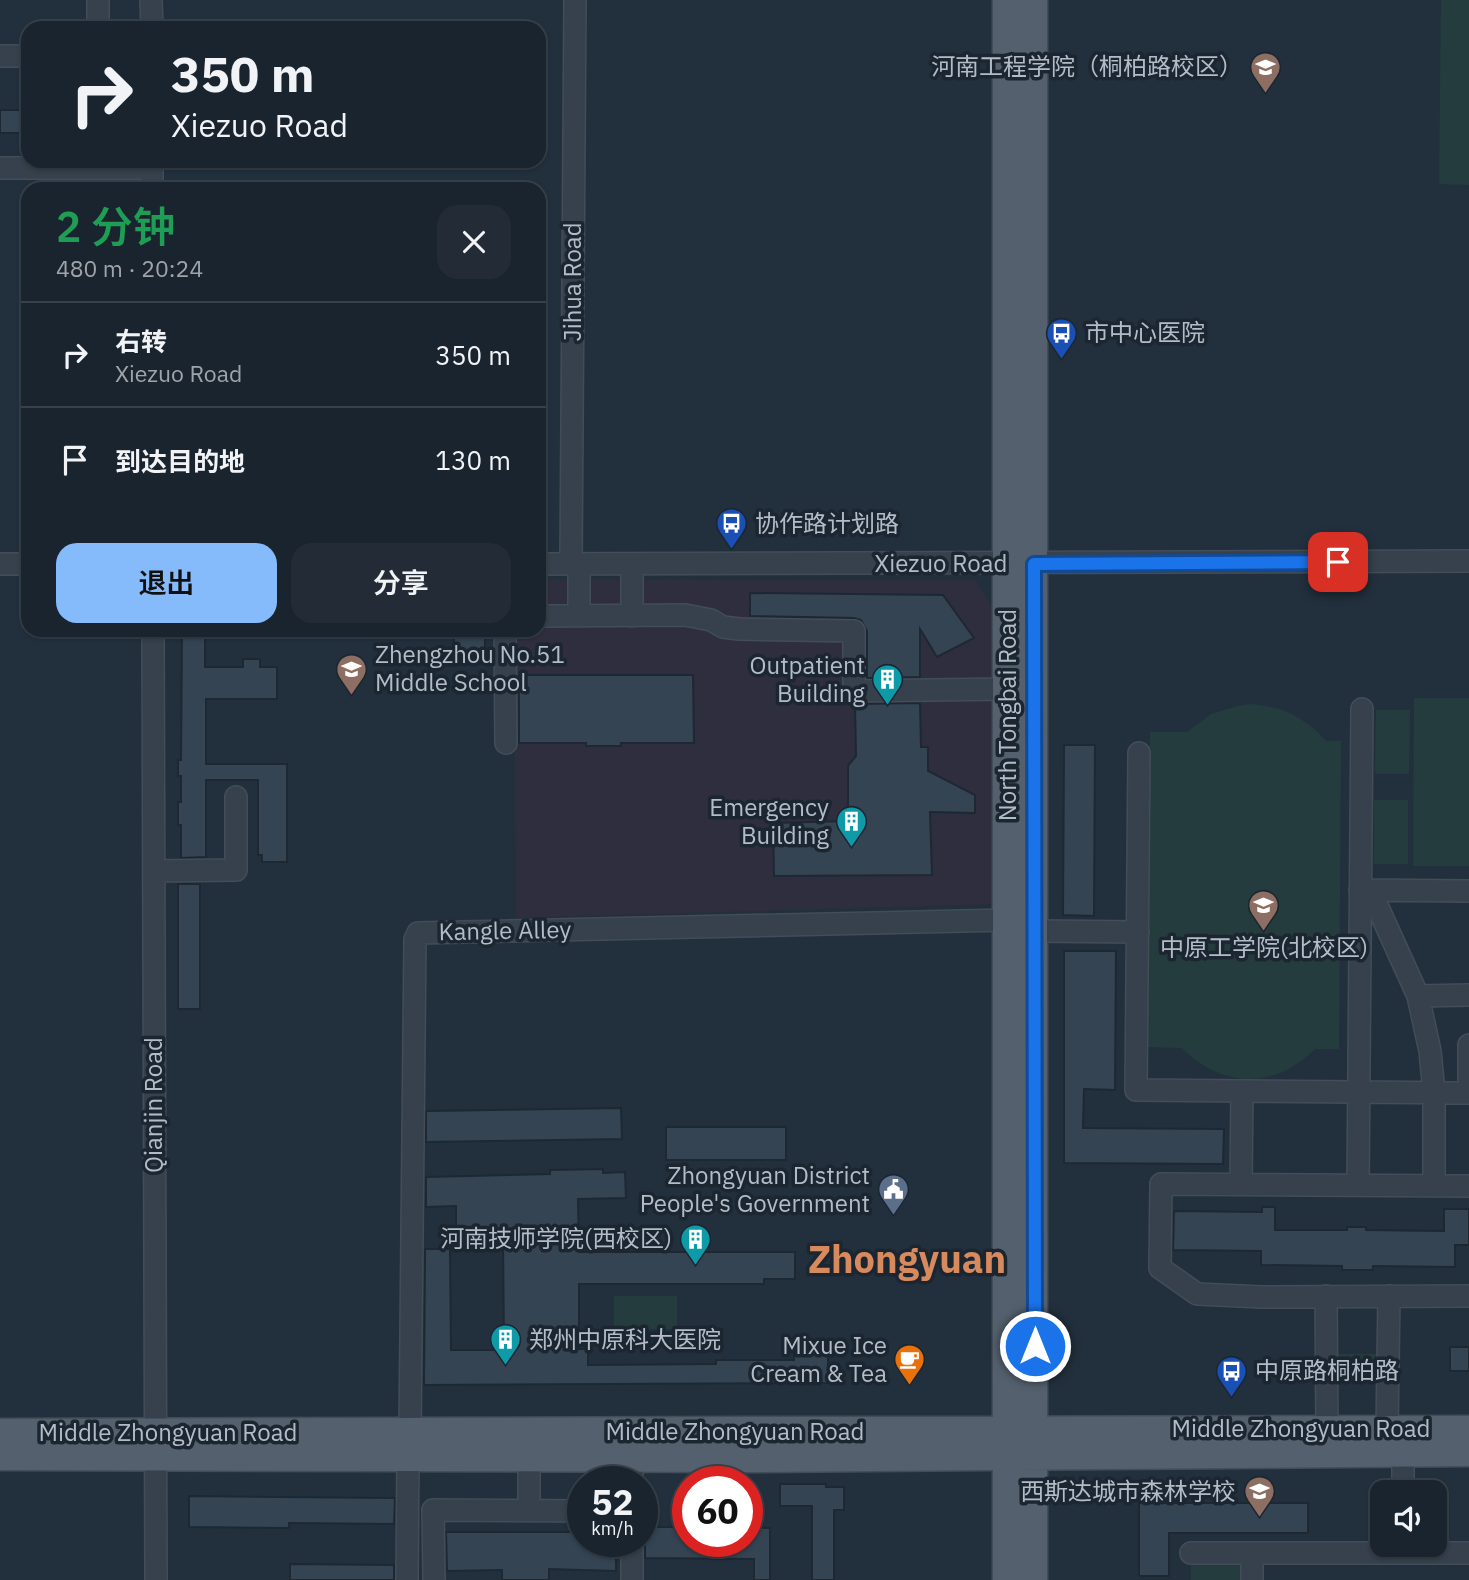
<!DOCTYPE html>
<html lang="zh">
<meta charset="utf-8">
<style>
body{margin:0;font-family:"IBM Plex Sans","Noto Sans SC",sans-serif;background:#232c36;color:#f1f3f6;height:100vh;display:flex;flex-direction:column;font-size:26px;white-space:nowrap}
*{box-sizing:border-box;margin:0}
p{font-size:23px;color:#9fa4aa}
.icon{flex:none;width:38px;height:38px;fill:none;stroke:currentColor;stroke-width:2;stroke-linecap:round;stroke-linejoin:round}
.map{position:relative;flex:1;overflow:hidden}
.side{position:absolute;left:21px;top:182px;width:525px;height:455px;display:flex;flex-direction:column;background:#1a242e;border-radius:21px;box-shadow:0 2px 5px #0004,0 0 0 2px #38414a}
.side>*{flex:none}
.top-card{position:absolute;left:21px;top:21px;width:525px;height:147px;border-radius:21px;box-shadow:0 2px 5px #0004,0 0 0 2px #38414a;background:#1a242e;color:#f1f3f6;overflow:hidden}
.buttons{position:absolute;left:1370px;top:1480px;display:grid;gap:14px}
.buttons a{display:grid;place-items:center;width:77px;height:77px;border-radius:14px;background:#1a242e;box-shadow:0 2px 5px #0004,0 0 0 2px #38414a;font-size:35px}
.speed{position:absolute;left:567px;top:1466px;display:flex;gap:14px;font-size:35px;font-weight:700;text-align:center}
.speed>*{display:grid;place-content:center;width:91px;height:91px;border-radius:50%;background:#1a242e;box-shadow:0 2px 5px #0004,0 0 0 2px #38414a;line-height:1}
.speed small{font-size:18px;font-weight:400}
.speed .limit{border:10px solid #d22;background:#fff;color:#111}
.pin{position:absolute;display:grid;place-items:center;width:60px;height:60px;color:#fff;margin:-30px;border-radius:14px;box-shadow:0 4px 10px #0006}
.me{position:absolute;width:77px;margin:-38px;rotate:0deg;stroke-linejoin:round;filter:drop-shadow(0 0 5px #0008)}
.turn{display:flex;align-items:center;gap:24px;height:147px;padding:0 35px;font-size:32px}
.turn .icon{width:91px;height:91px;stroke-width:2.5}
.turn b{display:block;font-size:49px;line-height:60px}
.round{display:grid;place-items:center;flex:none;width:74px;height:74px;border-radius:21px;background:#232c36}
.head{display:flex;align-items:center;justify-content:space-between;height:119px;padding:0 35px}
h1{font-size:42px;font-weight:600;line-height:52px;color:#1e9e55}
.cta{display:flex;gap:14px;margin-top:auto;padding:14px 35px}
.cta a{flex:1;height:80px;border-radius:21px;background:#85bbfa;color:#111;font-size:28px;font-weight:600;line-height:80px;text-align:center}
.cta a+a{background:#232c36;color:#f1f3f6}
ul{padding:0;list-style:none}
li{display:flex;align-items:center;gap:21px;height:105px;padding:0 35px;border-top:2px solid #38414a}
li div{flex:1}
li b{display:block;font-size:26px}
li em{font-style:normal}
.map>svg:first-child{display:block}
</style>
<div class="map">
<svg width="1469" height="1580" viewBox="0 0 1469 1580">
<rect width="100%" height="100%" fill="#22303d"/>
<!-- medical -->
<path fill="#2f2e3e" d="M539,579L976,580L999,620L996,904L516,918L514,630H539Z"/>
<!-- green -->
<path fill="#243c3e" d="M1441,0H1469V185L1439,184Z
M1414,698H1469V866H1413Z
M1250,704C1281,706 1305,717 1326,741H1341L1339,1049H1315C1275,1090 1221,1088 1182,1048L1147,1047L1150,732H1187L1211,714L1237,706Z
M1376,710H1410L1409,774H1375Z
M1374,800H1408V864H1374Z
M614,1296H677V1329H614Z
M1336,1354H1380V1378H1336Z
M1191,1557H1243V1580H1191Z"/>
<!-- building -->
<path fill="#344453" stroke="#1d2833" stroke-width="2" d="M0,110H28V133H0Z
M750,593L943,595L974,638L937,657L920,629V677L867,678V631L861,620L854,618L750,616Z
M182,630H205V667H243V659H260V667H277V699H206V764H287V862H262V855H258V780H206V857L181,858V825H178V802H181V776H178V760H181Z
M454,630H485V664H454Z
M519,675H693L694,743H621V746H586V743H519Z
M920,703L921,747H928V771L975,795V813L930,812L932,875L774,876L773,823L848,821V766L856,756L855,704Z
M1064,745H1095L1094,916L1063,915Z
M178,884H200V1009H178Z
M1064,951H1116L1115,1090L1084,1089L1083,1128L1224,1129L1223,1164L1064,1163Z
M621,1108L622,1139L426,1142V1111Z
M666,1127H786V1160H666Z
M603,1169V1173L625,1172L626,1198L578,1199L579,1252H795V1279H764V1284H579V1349H588V1365L716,1364V1360H794V1349H828V1383L424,1385L425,1249H450L451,1350H504L503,1240L456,1241V1206L426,1207V1177L550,1174V1170Z
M1262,1207H1275V1230H1347V1227H1366V1230L1444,1231V1209H1469V1245H1455V1267L1373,1266V1270H1342V1266L1261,1265V1251L1173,1250L1174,1211L1262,1212Z
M1450,1347H1469V1371H1450Z
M780,1484H826V1487H844V1510H834V1580H812V1506H780Z
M189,1496L395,1498L394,1524L289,1523V1528L189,1527Z
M1139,1503H1308V1533H1169V1576H1139Z
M645,1527H688V1542H747V1527L770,1528V1580H754V1559L645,1558Z
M446,1532H583V1542H616V1571L549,1569V1580H502V1570L447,1571Z
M290,1564L394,1565V1580H290Z"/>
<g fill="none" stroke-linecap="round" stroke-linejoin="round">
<defs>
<path id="minor" d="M98,0V28
M151,0L152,28
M0,56H28
M152,161V189
M0,168H152
M0,564H28
M539,564L1469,561
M571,564L575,0
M579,564V616
M632,564V616
M539,616L685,615L711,620L723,627L739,629L854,631V691L1008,689
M153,630L156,1580
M505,630L506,743
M1139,753L1136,1090L1469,1093V1045
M154,871L236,870V797
M1360,890L1469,891
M1370,890L1418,996L1430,1051L1434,1092V1186
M1035,931L1138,932
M1418,996L1469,995
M1241,1184L1242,1091
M1358,1185L1362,709
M1469,1186L1161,1184L1160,1268L1197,1294L1262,1297L1469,1296
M1326,1296L1327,1429
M1387,1429L1389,1296
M410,1433L415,939L418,933L1008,920
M1403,1452V1493
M529,1457V1510
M632,1458V1482
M632,1542V1580
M1191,1553H1469
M1252,1553V1580
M407,1580L408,1457
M434,1580L433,1510L583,1511"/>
<path id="major" d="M1007,0V1580
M1033,0V1580
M0,1433C490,1434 979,1428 1469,1430
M0,1456L752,1458L1469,1452"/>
</defs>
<!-- minor casing -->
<use href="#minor" stroke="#424d58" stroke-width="24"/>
<!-- major casing -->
<use href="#major" stroke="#424d58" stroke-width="31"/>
<!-- minor -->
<use href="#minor" stroke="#36414d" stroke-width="21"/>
<!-- major -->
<use href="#major" stroke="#54606d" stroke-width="28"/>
</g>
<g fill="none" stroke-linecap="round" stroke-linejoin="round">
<defs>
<path id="route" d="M1035,1346L1034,564L1338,562"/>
</defs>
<!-- route casing -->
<use href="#route" stroke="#114b97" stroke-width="18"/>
<!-- route -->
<use href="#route" stroke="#1a73e8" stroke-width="12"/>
</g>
<!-- icons -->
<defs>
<symbol id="university-pin" viewBox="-11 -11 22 30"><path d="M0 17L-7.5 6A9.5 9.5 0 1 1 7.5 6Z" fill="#8d6e63" stroke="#1c2631"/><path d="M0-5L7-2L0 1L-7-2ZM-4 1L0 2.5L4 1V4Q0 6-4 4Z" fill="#fff"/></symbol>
<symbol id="bus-pin" viewBox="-11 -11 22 30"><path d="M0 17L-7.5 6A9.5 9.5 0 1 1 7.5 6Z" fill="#1a4fb4" stroke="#1c2631"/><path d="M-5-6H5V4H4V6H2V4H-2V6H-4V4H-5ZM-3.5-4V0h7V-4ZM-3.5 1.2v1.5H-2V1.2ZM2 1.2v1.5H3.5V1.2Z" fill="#fff"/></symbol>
<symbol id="school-pin" viewBox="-11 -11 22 30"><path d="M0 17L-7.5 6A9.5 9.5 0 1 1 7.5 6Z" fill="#8d6e63" stroke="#1c2631"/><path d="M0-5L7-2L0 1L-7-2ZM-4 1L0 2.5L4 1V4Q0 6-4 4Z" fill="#fff"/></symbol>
<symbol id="building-pin" viewBox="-11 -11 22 30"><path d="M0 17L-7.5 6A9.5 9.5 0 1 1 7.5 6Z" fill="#0f9aa8" stroke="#1c2631"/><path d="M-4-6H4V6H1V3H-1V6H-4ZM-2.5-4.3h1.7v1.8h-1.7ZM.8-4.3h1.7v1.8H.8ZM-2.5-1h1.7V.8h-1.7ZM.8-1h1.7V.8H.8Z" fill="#fff"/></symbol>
<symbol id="civic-pin" viewBox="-11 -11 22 30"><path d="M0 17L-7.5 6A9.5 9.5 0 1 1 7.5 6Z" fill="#5c6f8a" stroke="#1c2631"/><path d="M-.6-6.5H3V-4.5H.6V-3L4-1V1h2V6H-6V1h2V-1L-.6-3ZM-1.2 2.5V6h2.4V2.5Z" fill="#fff"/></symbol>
<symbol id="cafe-pin" viewBox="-11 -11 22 30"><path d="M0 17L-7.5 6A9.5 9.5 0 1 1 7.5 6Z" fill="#e8710a" stroke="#1c2631"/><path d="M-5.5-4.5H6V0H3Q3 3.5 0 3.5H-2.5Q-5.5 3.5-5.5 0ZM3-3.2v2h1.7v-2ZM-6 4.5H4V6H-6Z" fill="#fff"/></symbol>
</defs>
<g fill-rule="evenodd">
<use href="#university-pin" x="1248" y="50" width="35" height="47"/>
<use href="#bus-pin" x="1044" y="316" width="35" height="47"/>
<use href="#bus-pin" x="714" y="506" width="35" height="47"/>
<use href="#school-pin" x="334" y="652" width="35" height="47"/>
<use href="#building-pin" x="870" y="662" width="35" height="47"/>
<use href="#building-pin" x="834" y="804" width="35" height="47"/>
<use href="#university-pin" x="1246" y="888" width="35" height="47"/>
<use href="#civic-pin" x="876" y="1172" width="35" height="47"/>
<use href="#building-pin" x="678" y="1222" width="35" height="47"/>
<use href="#building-pin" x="488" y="1322" width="35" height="47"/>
<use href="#cafe-pin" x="892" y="1342" width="35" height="47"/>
<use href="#bus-pin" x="1214" y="1354" width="35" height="47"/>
<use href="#school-pin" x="1242" y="1474" width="35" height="47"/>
</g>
<g text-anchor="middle" stroke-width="7" stroke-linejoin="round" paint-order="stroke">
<!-- poi labels -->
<g font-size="24" fill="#b2bcc8" stroke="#1c2631" text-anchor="end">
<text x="1243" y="75">河南工程学院（桐柏路校区）</text>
<text x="1085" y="341" text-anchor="start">市中心医院</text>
<text x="755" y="532" text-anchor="start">协作路计划路</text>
<text x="375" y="663" text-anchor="start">Zhengzhou No.51<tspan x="375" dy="28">Middle School</tspan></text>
<text x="865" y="674">Outpatient<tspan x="865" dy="28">Building</tspan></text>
<text x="829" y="816">Emergency<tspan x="829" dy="28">Building</tspan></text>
<text x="1264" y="956" text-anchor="middle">中原工学院(北校区)</text>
<text x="870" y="1184">Zhongyuan District<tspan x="870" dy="28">People's Government</tspan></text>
<text x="672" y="1247">河南技师学院(西校区)</text>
<text x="529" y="1348" text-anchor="start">郑州中原科大医院</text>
<text x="887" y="1354">Mixue Ice<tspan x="887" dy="28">Cream &amp; Tea</tspan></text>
<text x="1255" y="1379" text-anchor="start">中原路桐柏路</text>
<text x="1236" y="1500">西斯达城市森林学校</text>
</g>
<!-- street labels -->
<g font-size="24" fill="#b2bcc8" stroke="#1c2631">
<text transform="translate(573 282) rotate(-90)" y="8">Jihua Road</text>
<text x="941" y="572">Xiezuo Road</text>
<text transform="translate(1008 715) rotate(-90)" y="8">North Tongbai Road</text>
<text transform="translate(505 931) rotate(-1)" y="8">Kangle Alley</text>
<text transform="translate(154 1105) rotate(-90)" y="8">Qianjin Road</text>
<text x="1301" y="1437">Middle Zhongyuan Road</text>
<text x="735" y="1440">Middle Zhongyuan Road</text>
<text x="168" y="1441">Middle Zhongyuan Road</text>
</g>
<!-- town labels -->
<g font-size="38" font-weight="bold" fill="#d68a5e" stroke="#1c2631">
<text x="907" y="1273">Zhongyuan</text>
</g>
</g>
</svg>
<div class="buttons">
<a><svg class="icon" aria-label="sound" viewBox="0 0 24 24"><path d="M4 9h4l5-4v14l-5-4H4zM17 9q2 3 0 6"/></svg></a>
</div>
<div class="speed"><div>52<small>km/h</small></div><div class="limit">60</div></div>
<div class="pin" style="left:1338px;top:562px;background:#d93025"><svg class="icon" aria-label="arrive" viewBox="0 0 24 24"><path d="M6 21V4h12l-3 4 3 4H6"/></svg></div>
<svg class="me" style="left:1035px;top:1346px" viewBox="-20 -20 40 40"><circle r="17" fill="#1a73e8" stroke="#fff" stroke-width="3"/><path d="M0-11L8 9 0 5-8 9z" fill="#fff"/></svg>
<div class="top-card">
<div class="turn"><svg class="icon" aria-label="right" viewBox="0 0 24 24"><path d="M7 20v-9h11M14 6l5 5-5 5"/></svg><div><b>350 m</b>Xiezuo Road</div></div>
</div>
<section class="side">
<div class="head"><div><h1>2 分钟</h1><p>480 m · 20:24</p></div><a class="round"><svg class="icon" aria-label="close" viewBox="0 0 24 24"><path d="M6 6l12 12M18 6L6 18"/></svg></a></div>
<ul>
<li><svg class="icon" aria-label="right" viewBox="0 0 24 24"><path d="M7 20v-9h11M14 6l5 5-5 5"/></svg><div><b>右转</b><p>Xiezuo Road</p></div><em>350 m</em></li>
<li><svg class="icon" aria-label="arrive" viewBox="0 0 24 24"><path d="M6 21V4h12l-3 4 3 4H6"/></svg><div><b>到达目的地</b></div><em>130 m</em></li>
</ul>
<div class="cta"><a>退出</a><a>分享</a></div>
</section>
</div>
